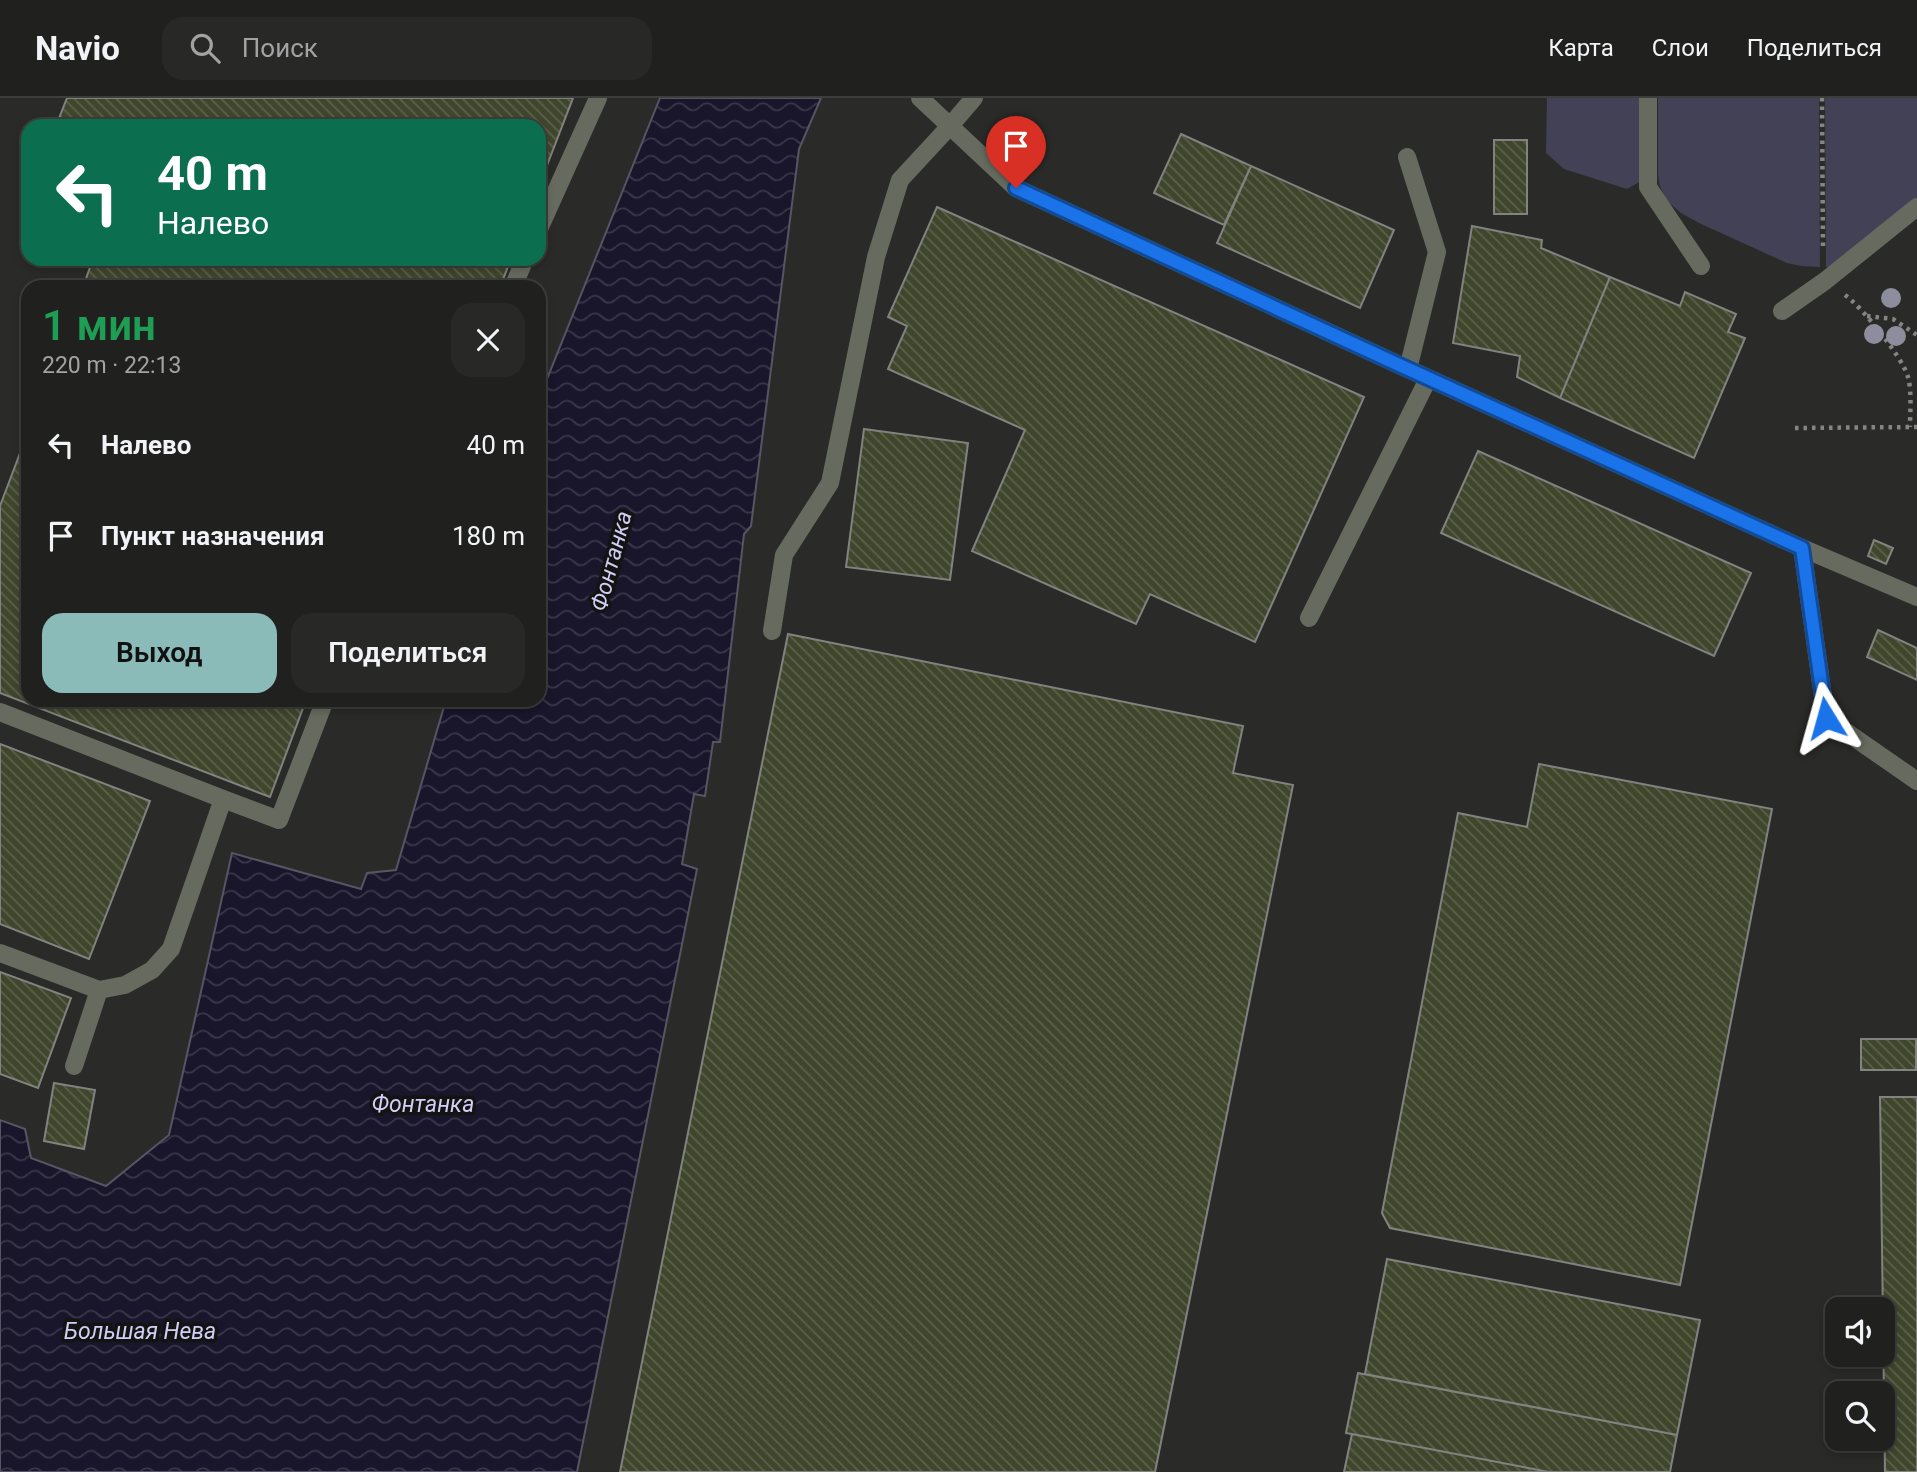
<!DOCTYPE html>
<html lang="ru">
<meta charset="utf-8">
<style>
body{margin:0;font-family:Roboto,sans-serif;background:#282827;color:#f1f3f6;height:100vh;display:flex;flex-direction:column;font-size:26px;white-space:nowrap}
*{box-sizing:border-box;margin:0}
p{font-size:23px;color:#a2a3a4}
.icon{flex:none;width:38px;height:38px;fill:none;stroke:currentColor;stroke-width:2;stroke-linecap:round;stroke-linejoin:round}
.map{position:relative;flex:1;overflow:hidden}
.drawer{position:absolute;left:21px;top:182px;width:525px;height:427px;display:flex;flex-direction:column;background:#20201e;border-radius:21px;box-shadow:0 4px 10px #0003,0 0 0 2px #3d3e3c}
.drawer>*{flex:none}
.top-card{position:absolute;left:21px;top:21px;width:525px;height:147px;border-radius:21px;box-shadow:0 4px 10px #0003,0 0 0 2px #3d3e3c;background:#0b6e4f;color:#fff;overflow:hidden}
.fabs{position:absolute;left:1825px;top:1199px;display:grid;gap:14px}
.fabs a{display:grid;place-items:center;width:70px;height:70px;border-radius:14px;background:#20201e;box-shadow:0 4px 10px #0003,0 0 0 2px #3d3e3c;font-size:35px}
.pin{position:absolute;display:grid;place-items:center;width:60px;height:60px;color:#fff;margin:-72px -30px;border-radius:50% 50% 50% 0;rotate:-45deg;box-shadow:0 0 7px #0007}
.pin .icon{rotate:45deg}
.me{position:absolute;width:77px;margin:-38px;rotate:352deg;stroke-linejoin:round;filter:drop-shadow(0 0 5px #0008)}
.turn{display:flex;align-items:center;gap:24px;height:147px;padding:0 21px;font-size:32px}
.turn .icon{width:91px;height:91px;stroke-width:2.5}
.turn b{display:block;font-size:49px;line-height:60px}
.round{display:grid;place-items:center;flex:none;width:74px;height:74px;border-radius:21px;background:#282827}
.overview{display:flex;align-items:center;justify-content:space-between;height:119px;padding:0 21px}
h1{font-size:42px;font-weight:600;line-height:52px;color:#1e9e55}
.action{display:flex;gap:14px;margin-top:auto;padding:14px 21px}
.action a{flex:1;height:80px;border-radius:21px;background:#8bbbb9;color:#111;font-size:28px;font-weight:600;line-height:80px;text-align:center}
.action a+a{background:#282827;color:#f1f3f6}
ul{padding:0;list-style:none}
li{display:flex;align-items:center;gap:21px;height:91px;padding:0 21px}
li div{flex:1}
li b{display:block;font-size:26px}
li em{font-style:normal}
header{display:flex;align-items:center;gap:42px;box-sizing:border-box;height:98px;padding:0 35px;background:#20201e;border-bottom:2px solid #3d3e3c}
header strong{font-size:33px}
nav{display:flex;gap:38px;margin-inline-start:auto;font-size:24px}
.search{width:490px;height:63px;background:#282827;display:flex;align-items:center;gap:18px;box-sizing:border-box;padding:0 24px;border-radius:21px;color:#a2a3a4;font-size:26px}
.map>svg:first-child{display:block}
</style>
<header>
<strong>Navio</strong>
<div class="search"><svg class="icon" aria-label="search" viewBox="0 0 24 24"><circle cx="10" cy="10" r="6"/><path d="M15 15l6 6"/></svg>Поиск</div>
<nav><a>Карта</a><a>Слои</a><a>Поделиться</a></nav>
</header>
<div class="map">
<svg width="1917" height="1374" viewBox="0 0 1917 1374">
<defs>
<pattern id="water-waves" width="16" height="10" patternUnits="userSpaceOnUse" patternTransform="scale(1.75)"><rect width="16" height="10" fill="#19152b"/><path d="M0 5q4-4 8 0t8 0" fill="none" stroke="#3a374a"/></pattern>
<pattern id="building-back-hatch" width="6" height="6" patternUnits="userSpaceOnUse" patternTransform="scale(1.75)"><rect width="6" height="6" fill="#3f462c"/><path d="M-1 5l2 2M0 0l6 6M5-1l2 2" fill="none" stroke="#5b614b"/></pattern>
</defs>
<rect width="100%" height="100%" fill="#2a2b28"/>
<!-- green -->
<path fill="#434156" d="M1547,0H1641V83L1627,91L1564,71L1546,55Z
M1658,0H1819L1820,169L1801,168L1787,165L1699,125L1681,115L1666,102L1660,88L1658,78Z
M1825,0H1917V100L1834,168L1826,169Z"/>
<!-- water -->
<path fill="url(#water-waves)" stroke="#575564" stroke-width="2" d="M660,0H821L799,51L751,428L744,436L720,644H713L705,698L694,696L682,766L697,771L577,1374H0V1022L25,1031L31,1060L106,1088L169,1037L232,755L361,791L367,775L396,772L446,602H539V301Z"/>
<!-- building -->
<path fill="url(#building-back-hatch)" stroke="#828380" stroke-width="2" d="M67,0H573L539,88V28H56Z
M1181,36L1251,68L1224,127L1154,95Z
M1494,42H1527V116H1494Z
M1251,68L1394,132L1360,210L1217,145Z
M937,109L1364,299L1255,544L1150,496L1136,526L972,453L1025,332L888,271L907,228L888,219Z
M1472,128L1542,142L1541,150L1610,179L1560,300L1517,279L1520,258L1453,245Z
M93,161H511L500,189H83Z
M1610,179L1680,208L1685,194L1736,216L1728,234L1745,240L1694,360L1560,300Z
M864,331L968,345L950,482L846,469Z
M28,334V602H306L270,699L0,595V408Z
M1478,353L1751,475L1714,558L1441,435Z
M1874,442L1893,450L1886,466L1868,458Z
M1878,532L1917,550V582L1867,559Z
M788,536L1243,628L1233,675L1293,687L1155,1374H620Z
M0,646L150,703L89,861L0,826Z
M1539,666L1772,711L1680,1187L1390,1130L1382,1115L1458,715L1527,729Z
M0,874L71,900L38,990L0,976Z
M1861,941H1916V972H1861Z
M54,985L95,992L84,1051L44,1043Z
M1880,999H1917V1374H1885Z
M1387,1161L1700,1222L1677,1337L1365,1276Z
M1358,1275L1677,1337L1670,1374H1549L1346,1335Z
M1352,1336L1549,1374H1344Z"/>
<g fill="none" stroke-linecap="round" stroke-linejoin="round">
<!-- path -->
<path stroke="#858683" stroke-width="4.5" stroke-dasharray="3.5 5" stroke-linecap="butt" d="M1822,0L1823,153
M1845,197C1862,209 1903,260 1908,279C1912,294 1910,314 1910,329
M1867,218L1893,221L1917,237
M1795,330L1917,329"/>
<!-- minor -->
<path stroke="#676b5f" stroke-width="18" d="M920,0L1016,90L1408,271L1802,450L1917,499
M1648,0V89L1701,168
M1407,59L1437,154L1408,271
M539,131L598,0
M513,189L525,161
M1782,213L1825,183L1917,109
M1802,450L1826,620L1917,683
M1309,520L1428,281
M772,533L784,457L830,385L876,159L900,82L950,28L974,0
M0,614L223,701
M0,855L99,892
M74,968L99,892L125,887L152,872L171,851L223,701L279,722L325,602"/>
</g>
<!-- trees -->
<g fill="#8e8d9d">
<circle cx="1891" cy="200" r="10"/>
<circle cx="1874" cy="236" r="10"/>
<circle cx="1896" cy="238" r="10"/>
</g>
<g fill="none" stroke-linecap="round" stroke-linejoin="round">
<defs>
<path id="route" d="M1016,90L1408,271L1802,450L1826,620"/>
</defs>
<!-- route casing -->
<use href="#route" stroke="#114b97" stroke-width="18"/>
<!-- route -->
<use href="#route" stroke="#1a73e8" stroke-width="12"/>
</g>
<g text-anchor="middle" stroke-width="7" stroke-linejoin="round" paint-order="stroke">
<!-- water labels -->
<g font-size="23" font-style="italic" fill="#d2cef8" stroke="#131412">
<text transform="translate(611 463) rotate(-75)" y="8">Фонтанка</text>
<text x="423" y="1014">Фонтанка</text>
<text x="140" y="1241">Большая Нева</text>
</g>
</g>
</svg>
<div class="fabs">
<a><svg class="icon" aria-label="sound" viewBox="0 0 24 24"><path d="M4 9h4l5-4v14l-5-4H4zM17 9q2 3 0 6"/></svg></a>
<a><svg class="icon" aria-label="search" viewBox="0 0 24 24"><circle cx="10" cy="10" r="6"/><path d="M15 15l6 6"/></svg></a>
</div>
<div class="pin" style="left:1016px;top:90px;background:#d93025"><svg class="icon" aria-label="arrive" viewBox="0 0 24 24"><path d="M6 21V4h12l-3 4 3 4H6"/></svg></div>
<svg class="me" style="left:1826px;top:620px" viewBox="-20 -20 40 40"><path d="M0-17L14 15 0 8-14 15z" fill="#1a73e8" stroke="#fff" stroke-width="4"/></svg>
<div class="top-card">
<div class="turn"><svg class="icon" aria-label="left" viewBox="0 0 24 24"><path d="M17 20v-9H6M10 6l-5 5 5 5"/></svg><div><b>40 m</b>Налево</div></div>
</div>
<section class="drawer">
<div class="overview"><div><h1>1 мин</h1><p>220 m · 22:13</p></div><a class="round"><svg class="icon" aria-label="close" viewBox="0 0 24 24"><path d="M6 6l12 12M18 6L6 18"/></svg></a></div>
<ul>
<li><svg class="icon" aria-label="left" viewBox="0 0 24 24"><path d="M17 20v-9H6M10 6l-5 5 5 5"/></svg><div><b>Налево</b></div><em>40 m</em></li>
<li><svg class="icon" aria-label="arrive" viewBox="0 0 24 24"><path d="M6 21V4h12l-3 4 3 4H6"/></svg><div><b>Пункт назначения</b></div><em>180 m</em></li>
</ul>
<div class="action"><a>Выход</a><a>Поделиться</a></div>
</section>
</div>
